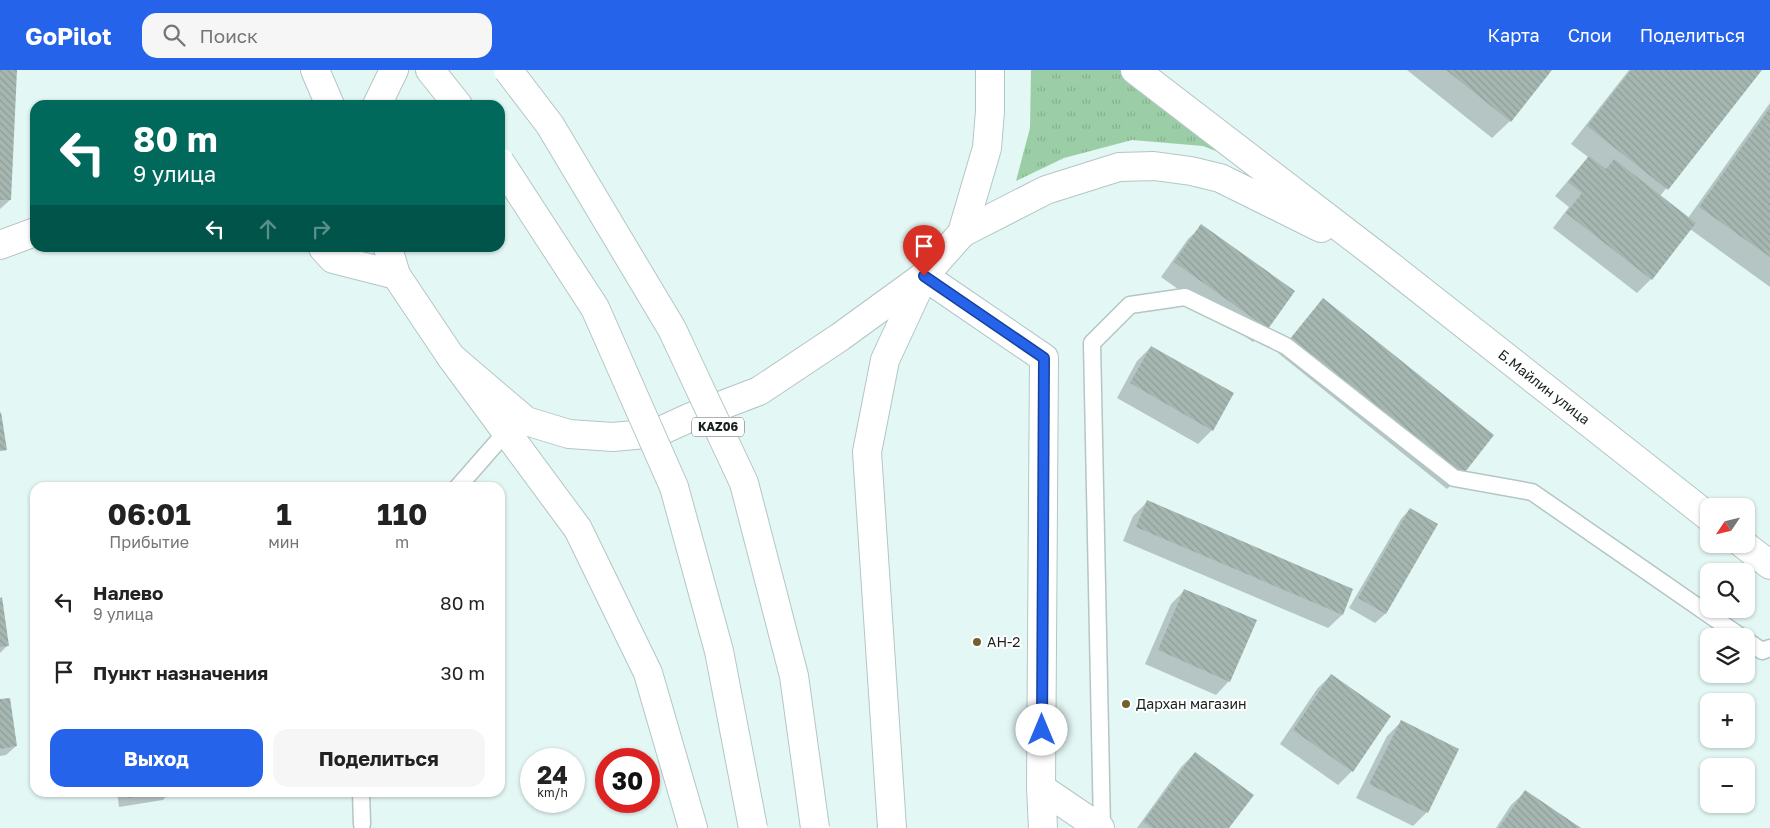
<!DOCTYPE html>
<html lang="ru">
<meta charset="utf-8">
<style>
body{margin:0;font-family:"Golos Text",sans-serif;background:#f6f6f6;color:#222;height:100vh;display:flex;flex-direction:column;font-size:19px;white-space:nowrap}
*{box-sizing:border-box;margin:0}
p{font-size:16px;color:#767676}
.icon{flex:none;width:28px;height:28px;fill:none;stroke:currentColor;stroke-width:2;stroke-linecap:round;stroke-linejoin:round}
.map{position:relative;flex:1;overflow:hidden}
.panel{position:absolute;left:30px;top:412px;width:475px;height:315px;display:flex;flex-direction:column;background:#fff;border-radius:15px;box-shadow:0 1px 4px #0004}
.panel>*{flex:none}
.banner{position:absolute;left:30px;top:30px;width:475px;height:152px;border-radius:15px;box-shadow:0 1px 4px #0004;background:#00695c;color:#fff;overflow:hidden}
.needle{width:32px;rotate:235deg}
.tools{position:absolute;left:1700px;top:428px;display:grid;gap:10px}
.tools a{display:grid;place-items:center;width:55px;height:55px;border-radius:10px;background:#fff;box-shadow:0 1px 4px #0004;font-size:25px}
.speed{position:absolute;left:520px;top:678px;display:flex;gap:10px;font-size:25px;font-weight:700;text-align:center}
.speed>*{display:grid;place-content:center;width:65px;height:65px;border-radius:50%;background:#fff;box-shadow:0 1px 4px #0004;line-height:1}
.speed small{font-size:12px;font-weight:400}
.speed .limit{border:8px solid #d22;background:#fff;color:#111}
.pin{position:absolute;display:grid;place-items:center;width:42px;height:42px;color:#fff;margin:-51px -21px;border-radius:50% 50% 50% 0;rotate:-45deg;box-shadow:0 0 5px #0007}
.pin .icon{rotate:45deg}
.me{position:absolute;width:55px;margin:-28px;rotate:0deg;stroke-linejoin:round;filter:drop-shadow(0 0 4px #0008)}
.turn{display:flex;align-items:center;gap:18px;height:105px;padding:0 20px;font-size:22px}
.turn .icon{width:65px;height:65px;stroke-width:2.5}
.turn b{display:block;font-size:35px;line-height:42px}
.lanes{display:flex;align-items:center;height:48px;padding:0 20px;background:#0003;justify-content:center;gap:25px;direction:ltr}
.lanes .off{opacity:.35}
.eta{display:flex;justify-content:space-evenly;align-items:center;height:85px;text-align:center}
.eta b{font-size:30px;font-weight:700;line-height:35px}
.button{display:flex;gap:10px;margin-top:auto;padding:10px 20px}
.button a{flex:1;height:58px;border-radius:15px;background:#2563eb;color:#fff;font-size:20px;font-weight:700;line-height:58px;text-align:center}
.button a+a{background:#f6f6f6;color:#222}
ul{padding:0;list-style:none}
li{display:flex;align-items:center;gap:15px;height:70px;padding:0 20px}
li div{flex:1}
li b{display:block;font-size:19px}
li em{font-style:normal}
header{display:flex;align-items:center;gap:30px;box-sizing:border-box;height:70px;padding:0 25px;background:#2563eb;color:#fff}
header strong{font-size:24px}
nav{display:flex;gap:28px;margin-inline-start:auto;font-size:18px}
.search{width:350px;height:45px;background:#f6f6f6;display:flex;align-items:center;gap:12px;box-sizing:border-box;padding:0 18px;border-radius:15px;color:#767676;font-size:19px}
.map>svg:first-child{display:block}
</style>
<header>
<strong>GoPilot</strong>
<div class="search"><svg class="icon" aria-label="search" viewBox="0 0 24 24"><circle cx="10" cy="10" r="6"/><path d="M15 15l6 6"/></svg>Поиск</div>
<nav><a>Карта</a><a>Слои</a><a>Поделиться</a></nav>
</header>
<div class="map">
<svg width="1770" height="758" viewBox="0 0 1770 758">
<defs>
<pattern id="grass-tufts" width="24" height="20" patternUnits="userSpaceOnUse" patternTransform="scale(1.25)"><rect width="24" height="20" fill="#9bcea6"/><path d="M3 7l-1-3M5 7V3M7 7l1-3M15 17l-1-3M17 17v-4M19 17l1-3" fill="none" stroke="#85b18f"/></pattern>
<pattern id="building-back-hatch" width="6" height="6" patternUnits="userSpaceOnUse" patternTransform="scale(1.25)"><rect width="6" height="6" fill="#a6b7b1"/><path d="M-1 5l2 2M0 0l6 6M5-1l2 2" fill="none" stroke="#8e9d98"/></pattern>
</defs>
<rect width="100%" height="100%" fill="#e3f7f5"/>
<!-- grass -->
<path fill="url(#grass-tufts)" d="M1031,0H1144L1282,107L1203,76L1132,70L1064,88L1016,111L1030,58Z"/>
<!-- shadow -->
<path fill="#0003" d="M0,0H16L10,130L0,139Z
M1407,0H1550L1510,51L1492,68Z
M1629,0H1761L1660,126L1688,148L1770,33V217L1690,159L1651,209L1637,223L1553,158L1569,137L1555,126L1588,87L1571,74Z
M1202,156L1267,259L1253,272L1161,207L1188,169Z
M1323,230L1461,405L1447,419L1278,283Z
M1151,277L1212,360L1198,374L1117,328L1137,291Z
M1147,432L1352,519L1342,545L1328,558L1123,471L1133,446Z
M1410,439L1436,454L1385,544L1375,553L1349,538L1401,449Z
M1185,520L1229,611L1216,625L1145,594L1171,534Z
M0,529L8,575L0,583Z
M1331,605L1352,701L1338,715L1280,674L1317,619Z
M0,631L16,676L6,685L0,686Z
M1401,652L1427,742L1413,756L1356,728L1387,666Z
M1195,683L1228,758H1137L1181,697Z
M117,722H170L163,730L119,737Z
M1525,722L1579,758H1496L1511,735Z"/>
<!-- building -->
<path fill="url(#building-back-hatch)" d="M0,0H17L11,130H0Z
M1446,0H1552L1511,52Z
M1631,0H1762L1668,120L1587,56Z
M1770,38V187L1699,137Z
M1589,86L1606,99L1614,89L1696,153L1652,210L1566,143L1582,123L1568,112Z
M1201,154L1295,221L1268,259L1174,192Z
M1323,228L1494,365L1462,406L1290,269Z
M1151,276L1234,323L1213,361L1130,313Z
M1,342L7,380L0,381V343Z
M1147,430L1353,519L1343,545L1136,457Z
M1410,438L1438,454L1386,544L1358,528Z
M1184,519L1257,550L1230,612L1158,580Z
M2,527L9,576L0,577V528Z
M1331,604L1391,646L1353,702L1293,660Z
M10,628L17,676L0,679V629Z
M1401,650L1459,679L1428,743L1369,714Z
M1195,682L1254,725L1229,758H1152L1143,752Z
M1525,720L1581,758H1499Z
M127,722H156V724L128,728Z"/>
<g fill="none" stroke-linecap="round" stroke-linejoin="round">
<defs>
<path id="service" d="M457,418L506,362
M1746,570L1762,581L1770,578
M361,722L362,754
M1102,758L1092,273L1130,235L1185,227L1286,276L1454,408L1532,422L1740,566"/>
<path id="minor" d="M0,175L35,162
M323,178L333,189L396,205
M924,206L1044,288L1041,718L1043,758
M1041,718L1100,758"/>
<path id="tertiary" d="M1135,0L1380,188L1709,447
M962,163L1046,120L1119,97L1154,96L1191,101L1220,108L1321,158
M1743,474L1770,495"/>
<path id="secondary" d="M315,0L330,35"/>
<path id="primary" d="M377,35L394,0
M388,178L396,205L451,287L526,351L569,364L613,367L656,363L691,347L759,321L840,267L924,206L962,163L987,78L990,41V0"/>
<path id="trunk" d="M430,0L458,35
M451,287L578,459L648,603L693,758
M892,758L867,382L885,290L924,206"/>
</defs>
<!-- service casing -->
<use href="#service" stroke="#b3c6c5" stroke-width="19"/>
<!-- minor casing -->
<use href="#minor" stroke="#b3c6c5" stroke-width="30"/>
<!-- tertiary casing -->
<use href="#tertiary" stroke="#b3c6c5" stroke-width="30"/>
<!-- secondary casing -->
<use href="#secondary" stroke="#b3c6c5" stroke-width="30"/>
<!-- primary casing -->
<use href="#primary" stroke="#b3c6c5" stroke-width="30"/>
<!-- trunk casing -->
<use href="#trunk" stroke="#b3c6c5" stroke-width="30"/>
<!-- service -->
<use href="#service" stroke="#fff" stroke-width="16"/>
<!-- minor -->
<use href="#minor" stroke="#fff" stroke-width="28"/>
<!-- tertiary -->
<use href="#tertiary" stroke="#fff" stroke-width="28"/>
<!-- secondary -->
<use href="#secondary" stroke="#fff" stroke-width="28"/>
<!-- primary -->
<use href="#primary" stroke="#fff" stroke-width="28"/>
<!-- trunk -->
<use href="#trunk" stroke="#fff" stroke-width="28"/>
<defs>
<path id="trunk-bridge" d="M508,0L550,55L672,259L744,413L794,606L815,758
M500,92L595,238L674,417L719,581L753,758"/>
</defs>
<!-- trunk-bridge casing -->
<use href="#trunk-bridge" stroke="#b3c6c5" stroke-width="30" stroke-linecap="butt"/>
<!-- trunk-bridge -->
<use href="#trunk-bridge" stroke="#fff" stroke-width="28"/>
</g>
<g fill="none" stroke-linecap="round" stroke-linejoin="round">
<defs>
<path id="route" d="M924,206L1044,288L1042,660"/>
</defs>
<!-- route casing -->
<use href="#route" stroke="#184099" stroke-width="12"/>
<!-- route -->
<use href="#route" stroke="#2563eb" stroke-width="9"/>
</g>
<!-- markers -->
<g fill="#72612f" stroke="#fff" stroke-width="2">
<circle cx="977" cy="572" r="5"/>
<circle cx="1126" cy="634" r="5"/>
</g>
<g text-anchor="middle" stroke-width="4" stroke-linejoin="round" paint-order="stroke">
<!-- shield labels -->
<rect fill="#fff" stroke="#5e6363" stroke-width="1" x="692" y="347.5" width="52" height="19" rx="4"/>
<g font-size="12" font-weight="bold" fill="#192020">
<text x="718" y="361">KАZ06</text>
</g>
<!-- street labels -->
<g font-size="14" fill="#192020" stroke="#fff">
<text transform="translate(1544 317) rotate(38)" y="5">Б.Майлин улица</text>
</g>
<!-- poi labels -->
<g font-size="14" fill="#192020" stroke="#fff" text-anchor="start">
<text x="987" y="577">АН-2</text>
<text x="1136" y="639">Дархан магазин</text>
</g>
</g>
</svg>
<div class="tools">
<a><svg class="needle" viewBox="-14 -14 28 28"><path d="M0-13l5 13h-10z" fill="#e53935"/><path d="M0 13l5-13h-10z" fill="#767676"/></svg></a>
<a><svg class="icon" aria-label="search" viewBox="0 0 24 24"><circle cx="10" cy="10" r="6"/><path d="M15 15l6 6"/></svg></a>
<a><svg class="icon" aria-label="layers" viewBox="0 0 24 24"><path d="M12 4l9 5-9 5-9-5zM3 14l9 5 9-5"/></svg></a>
<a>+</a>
<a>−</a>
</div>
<div class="speed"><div>24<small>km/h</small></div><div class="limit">30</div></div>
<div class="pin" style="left:924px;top:206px;background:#d93025"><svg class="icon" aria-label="arrive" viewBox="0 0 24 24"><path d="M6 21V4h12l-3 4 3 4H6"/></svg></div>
<svg class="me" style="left:1042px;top:660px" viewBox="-20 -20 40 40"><circle r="19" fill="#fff"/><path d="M0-13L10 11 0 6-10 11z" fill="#2563eb"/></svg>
<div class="banner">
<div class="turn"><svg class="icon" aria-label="left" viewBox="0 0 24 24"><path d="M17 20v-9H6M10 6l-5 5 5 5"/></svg><div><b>80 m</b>9 улица</div></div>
<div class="lanes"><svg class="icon" aria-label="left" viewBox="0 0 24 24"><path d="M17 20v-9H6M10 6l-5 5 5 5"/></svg><svg class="icon off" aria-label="ahead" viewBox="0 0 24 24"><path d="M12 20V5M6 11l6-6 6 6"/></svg><svg class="icon off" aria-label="right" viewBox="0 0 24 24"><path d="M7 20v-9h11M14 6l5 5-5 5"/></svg></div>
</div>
<section class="panel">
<div class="eta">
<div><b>06:01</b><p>Прибытие</p></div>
<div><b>1</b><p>мин</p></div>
<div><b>110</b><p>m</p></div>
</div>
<ul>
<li><svg class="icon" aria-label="left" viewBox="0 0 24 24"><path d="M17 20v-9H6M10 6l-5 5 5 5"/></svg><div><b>Налево</b><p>9 улица</p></div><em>80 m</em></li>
<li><svg class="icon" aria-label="arrive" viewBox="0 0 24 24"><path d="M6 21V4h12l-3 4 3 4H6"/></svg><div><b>Пункт назначения</b></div><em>30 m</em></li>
</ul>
<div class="button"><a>Выход</a><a>Поделиться</a></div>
</section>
</div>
